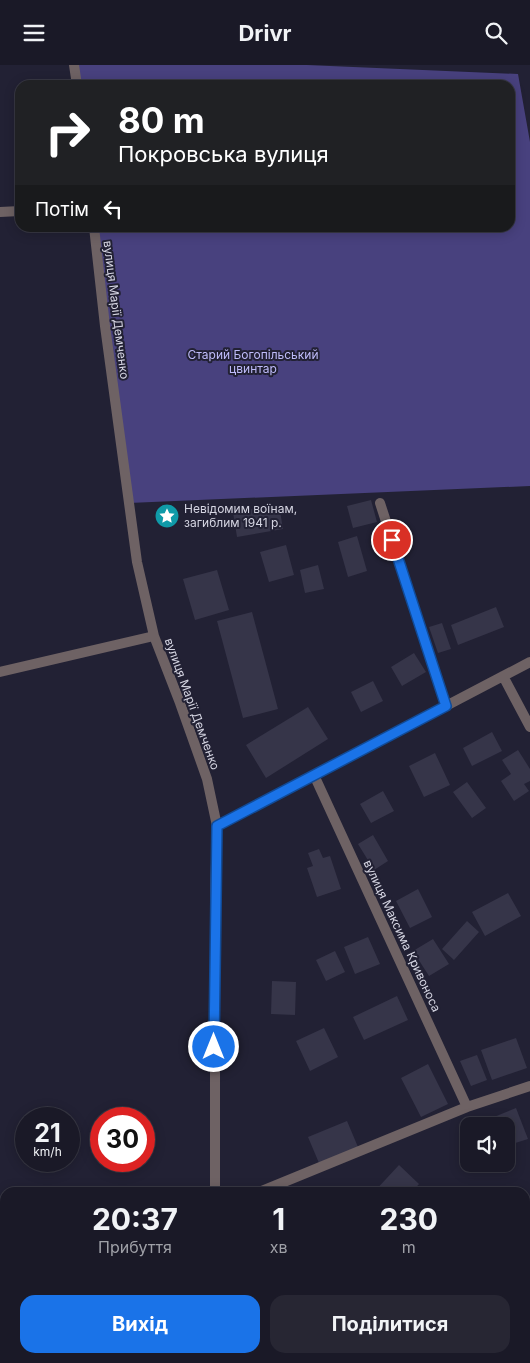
<!DOCTYPE html>
<html lang="uk">
<meta charset="utf-8">
<style>
body{margin:0;font-family:Inter,sans-serif;background:#272633;color:#f1f3f6;height:100vh;display:flex;flex-direction:column;font-size:19px;white-space:nowrap}
*{box-sizing:border-box;margin:0}
p{font-size:16px;color:#9fa0a7}
.icon{flex:none;width:28px;height:28px;fill:none;stroke:currentColor;stroke-width:2;stroke-linecap:round;stroke-linejoin:round}
.map{position:relative;flex:1;overflow:hidden}
.side{position:absolute;left:0px;top:1122px;width:530px;height:176px;display:flex;flex-direction:column;background:#1a1927;border-radius:15px 15px 0 0;box-shadow:0 2px 12px #0003,0 0 0 1px #383844}
.side>*{flex:none}
.hud{position:absolute;left:15px;top:15px;width:500px;height:152px;border-radius:15px;box-shadow:0 2px 12px #0003,0 0 0 1px #383844;background:#202124;color:#fff;overflow:hidden}
.controls{position:absolute;left:460px;top:1052px;display:grid;gap:10px}
.controls a{display:grid;place-items:center;width:55px;height:55px;border-radius:10px;background:#1a1927;box-shadow:0 2px 12px #0003,0 0 0 1px #383844;font-size:25px}
.speed{position:absolute;left:15px;top:1042px;display:flex;gap:10px;font-size:25px;font-weight:700;text-align:center}
.speed>*{display:grid;place-content:center;width:65px;height:65px;border-radius:50%;background:#1a1927;box-shadow:0 2px 12px #0003,0 0 0 1px #383844;line-height:1}
.speed small{font-size:12px;font-weight:400}
.speed .limit{border:8px solid #d22;background:#fff;color:#111}
.pin{position:absolute;display:grid;place-items:center;width:42px;height:42px;color:#fff;margin:-21px;border:2px solid #fff;border-radius:50%;box-shadow:0 1px 5px #0007}
.me{position:absolute;width:55px;margin:-28px;rotate:0deg;stroke-linejoin:round;filter:drop-shadow(0 0 4px #0008)}
.turn{display:flex;align-items:center;gap:18px;height:105px;padding:0 20px;font-size:22px}
.turn .icon{width:65px;height:65px;stroke-width:2.5}
.turn b{display:block;font-size:35px;line-height:42px}
.then{display:flex;align-items:center;height:48px;padding:0 20px;background:#0003;gap:10px;font-size:19px}
.eta{display:flex;justify-content:space-evenly;align-items:center;height:85px;text-align:center}
.eta b{font-size:30px;font-weight:700;line-height:35px}
.primary-button{display:flex;gap:10px;margin-top:auto;padding:10px 20px}
.primary-button a{flex:1;height:58px;border-radius:15px;background:#1a73e8;color:#fff;font-size:20px;font-weight:700;line-height:58px;text-align:center}
.primary-button a+a{background:#272633;color:#f1f3f6}
header{display:flex;justify-content:space-between;align-items:center;height:65px;padding:0 20px;background:#1a1927;font-size:22px;font-weight:700}
.map>svg:first-child{display:block}
</style>
<header><svg class="icon" aria-label="menu" viewBox="0 0 24 24"><path d="M4 6h16M4 12h16M4 18h16"/></svg>Drivr<svg class="icon" aria-label="search" viewBox="0 0 24 24"><circle cx="10" cy="10" r="6"/><path d="M15 15l6 6"/></svg></header>
<div class="map">
<svg width="530" height="1298" viewBox="0 0 530 1298">
<rect width="100%" height="100%" fill="#222134"/>
<!-- green -->
<path fill="#48417e" d="M75,0H307L518,9L530,77V421L129,438L95,163L510,162V20H77Z"/>
<!-- building -->
<path fill="#363549" d="M371,435L377,457L353,463L347,441Z
M279,440L283,464L237,472L233,447Z
M357,471L367,506L348,512L338,477Z
M286,480L294,510L269,517L260,487Z
M318,500L324,524L305,528L300,505Z
M217,505L229,545L195,555L183,514Z
M496,542L504,562L458,580L451,560Z
M252,547L278,644L243,653L217,556Z
M442,558L451,584L438,588L429,562Z
M414,588L426,607L402,621L391,602Z
M373,616L383,636L361,647L351,627Z
M308,642L328,674L266,713L246,680Z
M492,667L502,686L472,701L463,683Z
M518,685L530,704V716L524,719L529,726L514,736L501,716L511,709L502,695Z
M435,688L450,720L424,732L409,701Z
M467,717L486,743L472,753L453,727Z
M383,726L394,746L371,758L360,739Z
M373,770L388,796L374,805L358,779Z
M319,784L323,793L330,791L341,824L317,832L307,803L313,801L308,788Z
M418,824L432,852L410,863L396,836Z
M508,828L521,851L485,871L472,847Z
M467,856L479,867L454,895L442,884Z
M368,872L380,899L355,909L344,882Z
M433,874L449,899L429,911L413,886Z
M335,886L345,907L326,916L316,895Z
M272,916L296,917L295,950L271,949Z
M397,931L408,955L364,975L353,952Z
M324,963L338,992L310,1006L296,976Z
M516,973L527,1003L492,1015L481,985Z
M477,990L487,1015L471,1021L460,996Z
M428,999L448,1039L421,1052L401,1013Z
M516,1043L528,1074L506,1081V1061H497L494,1052Z
M347,1056L358,1082L319,1098L308,1072Z
M469,1068V1090L459,1073Z
M399,1100L419,1119L411,1128H373Z
M250,1294H273L274,1298H251Z
M346,1294H348L350,1298H334Z
M449,1294H468L471,1298H443Z"/>
<g fill="none" stroke-linecap="round" stroke-linejoin="round">
<!-- minor -->
<path stroke="#6e6264" stroke-width="10" d="M74,0L77,20
M0,147L20,146
M94,162L105,261L137,497L154,571L180,638L207,714L217,761L215,834V1128
M380,438L446,641
M0,607L154,571
M503,611L530,662
M314,710L467,1042
M217,761L530,597
M257,1128L467,1042L530,1021
M0,1171L5,1170
M525,1274L530,1267
M210,1294V1298
M508,1298L511,1294"/>
</g>
<g fill="none" stroke-linecap="round" stroke-linejoin="round">
<defs>
<path id="route" d="M214,982L217,761L446,641L392,475"/>
</defs>
<!-- route casing -->
<use href="#route" stroke="#114b97" stroke-width="12"/>
<!-- route -->
<use href="#route" stroke="#1a73e8" stroke-width="9"/>
</g>
<!-- icons -->
<defs>
<symbol id="sight-disc" viewBox="-11 -11 22 22"><circle r="9.5" fill="#0f9aa8" stroke="#222134"/><path d="M0-6L1.8-2.2L6-1.7L2.9 1.2L3.7 5.4L0 3.3L-3.7 5.4L-2.9 1.2L-6-1.7L-1.8-2.2Z" fill="#fff"/></symbol>
</defs>
<g fill-rule="evenodd">
<use href="#sight-disc" x="153" y="437" width="28" height="28"/>
</g>
<g text-anchor="middle" stroke-width="4" stroke-linejoin="round" paint-order="stroke">
<!-- street labels -->
<g font-size="12" fill="#d5d5e2" stroke="#222134">
<text transform="translate(116 245) rotate(83)" y="4">вулиця Марії Демченко</text>
<text transform="translate(192 639) rotate(70)" y="4">вулиця Марії Демченко</text>
<text transform="translate(402 871) rotate(65)" y="4">вулиця Максима Кривоноса</text>
</g>
<!-- park labels -->
<g font-size="12" fill="#bfbcfa" stroke="#222134">
<text x="253" y="294">Старий Богопільський<tspan x="253" dy="14">цвинтар</tspan></text>
</g>
<!-- poi labels -->
<g font-size="12" fill="#d5d5e2" stroke="#222134" text-anchor="start">
<text x="184" y="448">Невідомим воїнам,<tspan x="184" dy="14">загиблим 1941 р.</tspan></text>
</g>
</g>
</svg>
<div class="controls">
<a><svg class="icon" aria-label="sound" viewBox="0 0 24 24"><path d="M4 9h4l5-4v14l-5-4H4zM17 9q2 3 0 6"/></svg></a>
</div>
<div class="speed"><div>21<small>km/h</small></div><div class="limit">30</div></div>
<div class="pin" style="left:392px;top:475px;background:#d93025"><svg class="icon" aria-label="arrive" viewBox="0 0 24 24"><path d="M6 21V4h12l-3 4 3 4H6"/></svg></div>
<svg class="me" style="left:214px;top:982px" viewBox="-20 -20 40 40"><circle r="17" fill="#1a73e8" stroke="#fff" stroke-width="3"/><path d="M0-11L8 9 0 5-8 9z" fill="#fff"/></svg>
<div class="hud">
<div class="turn"><svg class="icon" aria-label="right" viewBox="0 0 24 24"><path d="M7 20v-9h11M14 6l5 5-5 5"/></svg><div><b>80 m</b>Покровська вулиця</div></div>
<div class="then">Потім<svg class="icon" aria-label="left" viewBox="0 0 24 24"><path d="M17 20v-9H6M10 6l-5 5 5 5"/></svg></div>
</div>
<section class="side">
<div class="eta">
<div><b>20:37</b><p>Прибуття</p></div>
<div><b>1</b><p>хв</p></div>
<div><b>230</b><p>m</p></div>
</div>
<div class="primary-button"><a>Вихід</a><a>Поділитися</a></div>
</section>
</div>
